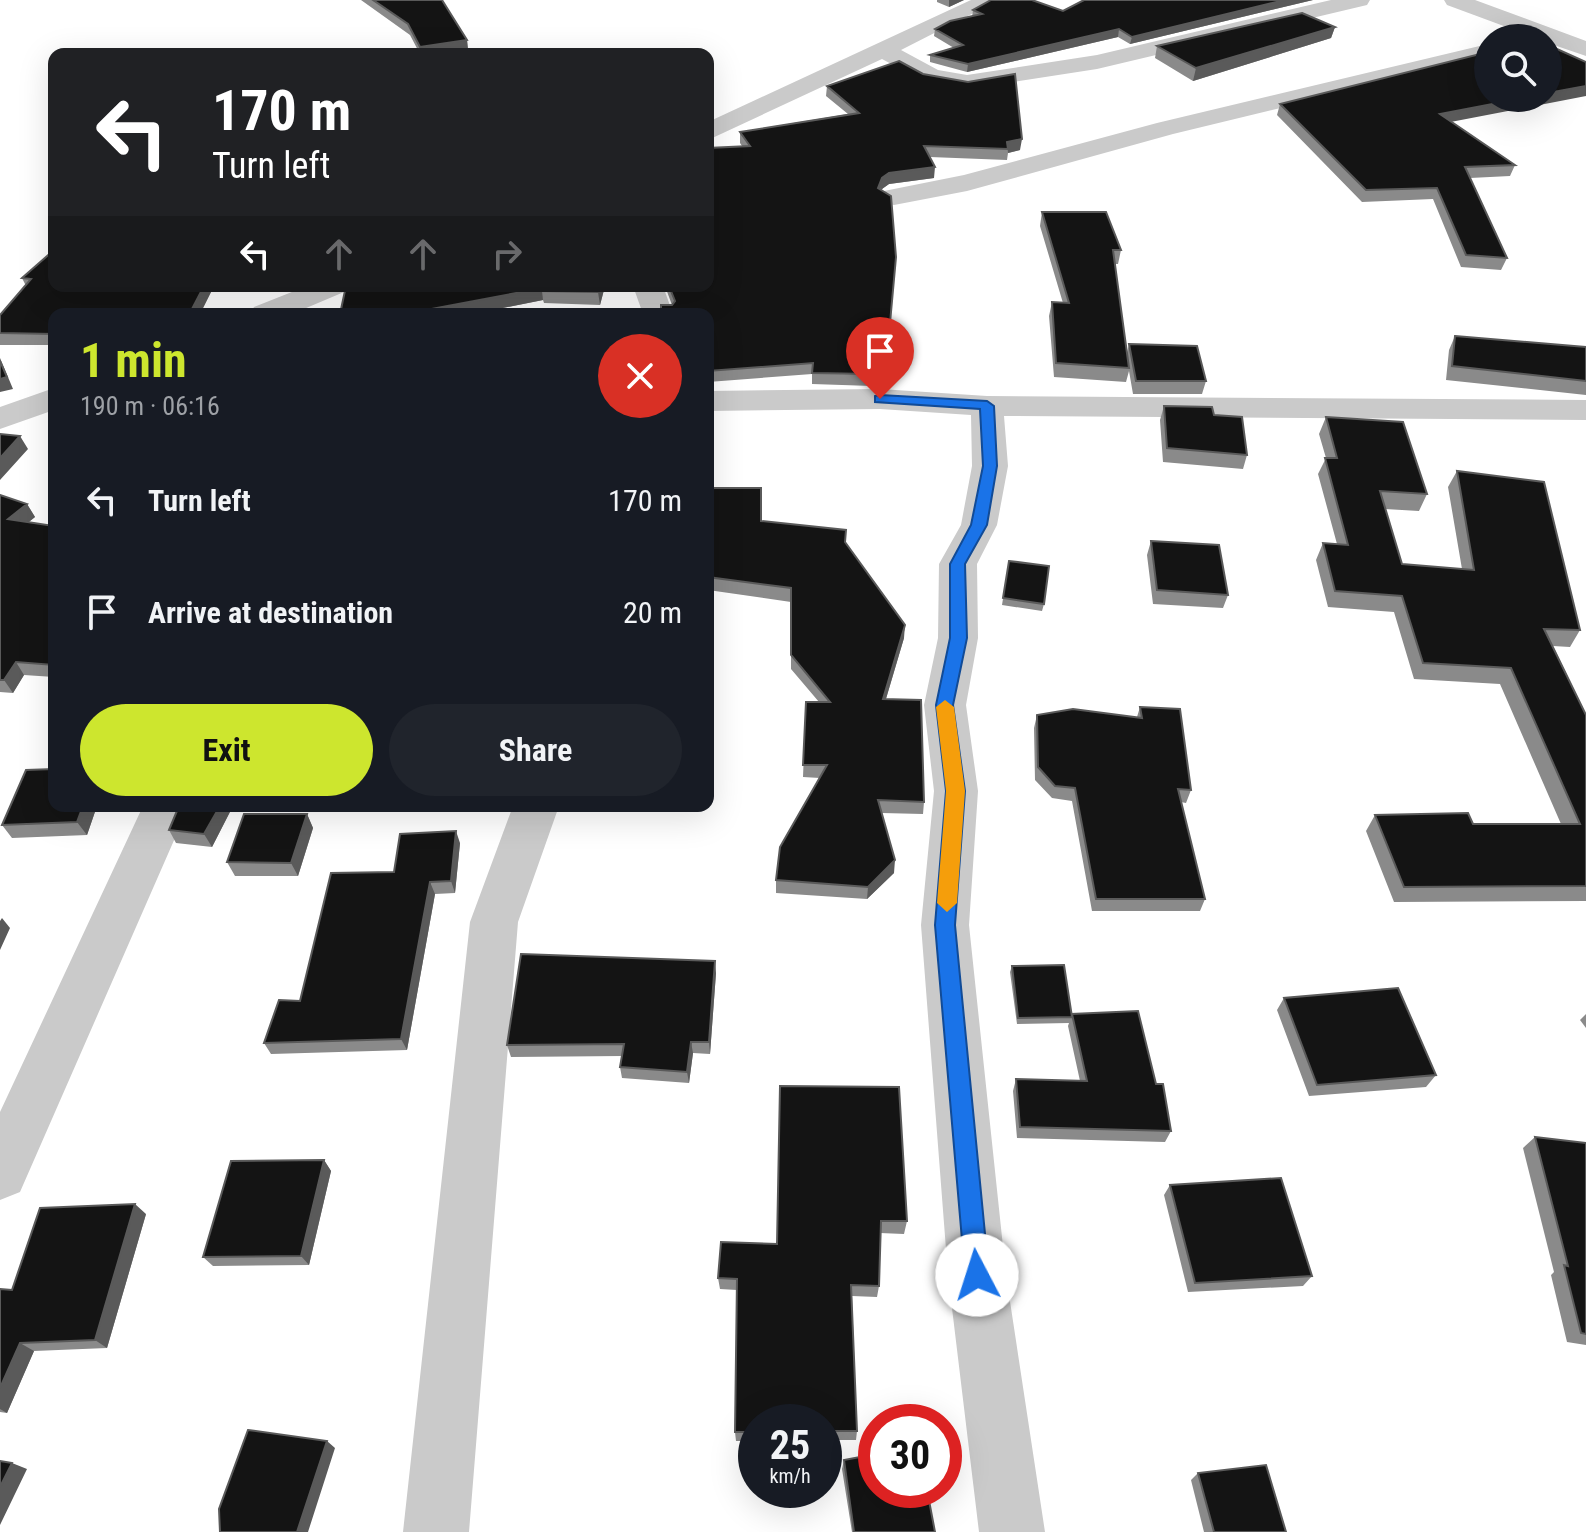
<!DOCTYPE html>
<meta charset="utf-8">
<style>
body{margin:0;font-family:"Roboto Condensed",sans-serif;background:#20242c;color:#f1f3f6;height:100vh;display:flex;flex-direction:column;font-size:30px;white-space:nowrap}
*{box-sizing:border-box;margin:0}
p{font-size:26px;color:#9ea1a6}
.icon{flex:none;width:44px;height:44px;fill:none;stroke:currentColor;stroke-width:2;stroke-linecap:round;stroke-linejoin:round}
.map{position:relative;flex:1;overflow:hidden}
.panel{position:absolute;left:48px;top:308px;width:666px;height:504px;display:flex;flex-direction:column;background:#171b24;border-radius:16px;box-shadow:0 8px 32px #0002}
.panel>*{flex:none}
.guide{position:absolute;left:48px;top:48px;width:666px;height:244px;border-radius:16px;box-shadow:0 8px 32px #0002;background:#202124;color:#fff;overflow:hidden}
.tools{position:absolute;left:1474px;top:24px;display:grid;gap:16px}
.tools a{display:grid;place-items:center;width:88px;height:88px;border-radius:50%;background:#171b24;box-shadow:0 8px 32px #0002;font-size:40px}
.speed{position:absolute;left:738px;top:1404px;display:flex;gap:16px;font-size:40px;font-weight:700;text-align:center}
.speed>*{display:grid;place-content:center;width:104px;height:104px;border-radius:50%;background:#171b24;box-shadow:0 8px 32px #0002;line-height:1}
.speed small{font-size:20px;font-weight:400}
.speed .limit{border:12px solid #d22;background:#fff;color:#111}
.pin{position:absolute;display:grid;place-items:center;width:68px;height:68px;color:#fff;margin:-82px -34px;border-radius:50% 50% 50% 0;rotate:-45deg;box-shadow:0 0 8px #0007}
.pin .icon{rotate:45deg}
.me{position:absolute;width:88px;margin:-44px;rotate:355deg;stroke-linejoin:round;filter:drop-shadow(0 0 6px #0008)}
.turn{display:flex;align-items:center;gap:28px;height:168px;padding:0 32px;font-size:36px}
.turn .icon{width:104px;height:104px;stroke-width:2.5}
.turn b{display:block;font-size:56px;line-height:68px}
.lanes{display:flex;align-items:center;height:76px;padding:0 32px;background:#0003;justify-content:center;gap:40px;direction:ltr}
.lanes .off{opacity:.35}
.round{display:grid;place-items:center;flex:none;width:84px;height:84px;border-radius:42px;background:#20242c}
.headline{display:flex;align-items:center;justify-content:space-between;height:136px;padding:0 32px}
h1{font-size:48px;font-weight:700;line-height:60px;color:#cde62e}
.button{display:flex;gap:16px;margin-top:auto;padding:16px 32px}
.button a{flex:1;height:92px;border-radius:48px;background:#cde62e;color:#111;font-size:32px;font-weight:700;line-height:92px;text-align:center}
.button a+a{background:#20242c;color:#f1f3f6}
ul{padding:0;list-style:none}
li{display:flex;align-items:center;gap:24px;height:112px;padding:0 32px}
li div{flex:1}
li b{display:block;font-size:30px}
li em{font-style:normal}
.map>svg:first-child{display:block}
</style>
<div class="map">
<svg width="1586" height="1532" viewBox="0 0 1586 1532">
<rect width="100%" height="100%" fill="#fff"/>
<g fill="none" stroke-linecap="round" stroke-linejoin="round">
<!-- minor -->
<path fill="#cacaca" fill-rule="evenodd" d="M971,0H999L901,50L938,70L967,75L1097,55L1331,0H1370L1367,5L1097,69L967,89L923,81L882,59L708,140V122Z
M1444,0H1475L1586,41V56L1548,43V38H1536L1447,5Z
M1488,44V58L1173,134L967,191L894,205L884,203L880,197L884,191L964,175L1157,123Z
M307,286H348L344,292L292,314H250L254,307Z
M633,286H663L673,314H643Z
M54,388V410L0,429V407Z
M880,389L987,396L1586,400V420L1004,416L1008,466L997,525L977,564L978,638L966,705L978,791L969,925L1006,1275L1045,1532H979L948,1275L921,925L934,791L924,705L938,638L939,564L961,525L972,466L971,415L880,409L708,411V391Z
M143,806H189L20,1192L0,1200V1112Z
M513,806H559L518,922L469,1532H403L470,922Z"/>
</g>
<!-- wall -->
<path fill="#8a8a8a" d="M361,0H442L467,40L468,50L446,54H420L410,35Z
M937,0H964L949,7L937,2Z
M1084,0H1313L1130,44L1118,37L967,72L930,62V55L954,48L934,36L935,29L972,17L973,10L1063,11Z
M1335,27L1331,38L1193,81L1155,58L1157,46Z
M827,86L1020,150L1008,153L1007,160L930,157L934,178L889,184L882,189L896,257L888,345H875L872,386L812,384V374L708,382V314L672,305L665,286H708L742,146L740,143V132L848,114L826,96Z
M1280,104L1452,122L1515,165L1510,176L1470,178L1507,258L1501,270L1461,267L1433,199L1362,202L1277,115Z
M1042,212L1121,250L1118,264H1115L1127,353L1129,344L1206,381L1202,394H1133L1129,371L1126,382L1054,377L1049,316L1052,302L1063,303L1040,226Z
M54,250V286H214L200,314H54V345H0V315L26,286L22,278Z
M346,286H605L600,305L544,303L543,300L473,314H340Z
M1455,336L1586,347V395L1446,380L1449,350Z
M1164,406L1214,415L1247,455L1243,469L1163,462L1160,420Z
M1326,417L1427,494L1419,511L1385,509L1402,564L1462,569L1448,487L1457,471L1580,630L1570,647L1553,646L1586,715V901L1394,902L1366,831L1375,815L1473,824H1561L1500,684L1414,679L1394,612L1328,607L1316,560L1323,543L1337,544L1318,474L1326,458L1319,434Z
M708,488L761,521L846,543L904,638L886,699L924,802L923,814L882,813L894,873L867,899L776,893V880L820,778L803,777L806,702H819L791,669V602L708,590Z
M0,495L27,504L35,517L29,522L54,526V677L24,675L13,693L0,692Z
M1151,541L1228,595L1223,608L1153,604L1147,555Z
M1009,561L1044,604L1042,611L1002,605Z
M1140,707L1191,790L1186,803L1181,802L1205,899L1200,911H1092L1072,801L1052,798L1035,780L1034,728L1037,715L1137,717Z
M97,806L87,835L12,838L2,825Z
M179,806H233L212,847L176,843L169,830Z
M307,814L313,828L298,876H235L227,862Z
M460,843L455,893L435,894L407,1050L271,1054L264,1043L300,1001L394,872Z
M1012,966L1072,1016L1156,1084L1171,1131L1165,1142L1017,1138L1013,1091L1016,1079L1080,1081L1068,1026L1069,1023L1017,1024L1010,972Z
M716,973L710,1054L693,1053L689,1083L622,1078L620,1067L622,1056L511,1057L507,1045Z
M1284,998L1436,1075L1426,1087L1309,1096L1277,1010Z
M1586,1014V1028L1580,1020Z
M780,1086L907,1221L904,1234L880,1233L879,1286L877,1297L852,1296L857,1431L856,1440H824V1422H756V1441H736L735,1432L737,1290L720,1289L718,1278L777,1244Z
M1535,1137L1586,1143V1345L1567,1342L1551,1275L1554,1272L1523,1148Z
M324,1160L331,1171L309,1265L213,1266L203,1257Z
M1170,1185L1312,1276L1303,1286L1188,1292L1164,1195Z
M146,1214L107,1348L34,1351L7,1413L0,1412V1289L12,1290Z
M844,1460L935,1532H852L842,1469Z
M1198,1473L1286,1532H1204L1191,1480Z"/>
<!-- shaded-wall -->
<path fill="#5a5a5a" d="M949,0H964L949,7Z
M1285,0H1313L1130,44L1132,37Z
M1335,27L1331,38L1193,81L1196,68Z
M1119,29L1118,37L967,72L968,64Z
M467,40L468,50L446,54H421L420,47Z
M1586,86V96L1435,125L1440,114L1524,98H1548V93Z
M1022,139L1020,150L1008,153L1007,142Z
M935,167L934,178L889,184L882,189L878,188L882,178L889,173Z
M204,286H214L200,314H192L191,311Z
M600,286H605L600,305L598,292Z
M543,288L542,291L543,300L473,314H405Z
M0,358L13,389L0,392Z
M20,436L28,449L0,480V458Z
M27,504L35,517L16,532L8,519Z
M905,625L904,638L882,712L883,699Z
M16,662L24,675L13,693L4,680Z
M83,806H97L87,835L77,822Z
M220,806H233L212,847L204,834Z
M307,814L313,828L298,876L291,863Z
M456,831L460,843L455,893L451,881Z
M895,860L894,873L867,899L868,887Z
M430,882L435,894L407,1050L401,1039Z
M2,918L10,928L0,950V921Z
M715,961L716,973L710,1054L709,1042Z
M691,1042L693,1053L689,1083L687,1072Z
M324,1160L331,1171L309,1265L301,1256Z
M135,1204L146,1214L107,1348L95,1340Z
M20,1343L34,1351L7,1413L0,1409V1388Z
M327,1441L335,1448L308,1532H297Z
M12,1463L27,1469L0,1525V1487Z"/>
<!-- building -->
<path fill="#141414" stroke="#5a5a5a" stroke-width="2" d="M373,0H442L467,40L420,47L408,24Z
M991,0H1032L1063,11L1084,0H1285L1132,37L1119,29L968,64L930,55L963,45L935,29L950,21L982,14L973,10Z
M1302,13L1335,27L1196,68L1157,46Z
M1548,45L1586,62V86L1548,93Z
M1488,52V98H1524L1440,114L1515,165L1465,167L1507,258L1466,255L1437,188L1366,190L1280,104Z
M899,61L923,74L968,82L1015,74L1022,139L1007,142L1008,149L924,146L935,167L889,173L882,178L878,188L891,196L896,257L889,334L876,333L873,374L812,373L813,363L708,371V314H661V305H672L675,301L669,286H708V148L750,146L740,132L859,113L827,86Z
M1042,212H1106L1121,250H1113L1129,368L1056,363L1052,302L1069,303Z
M54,250V286H204L191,311L100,312L103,314H54V334L0,333V315L31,279L22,278Z
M346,286H600L598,292L542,291L543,288L405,314H340Z
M1455,336L1586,347V381L1452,366Z
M1129,344L1197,346L1206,381H1136Z
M0,361L7,377L0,379Z
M1164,406L1212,407L1214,415L1242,417L1247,455L1167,448Z
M1326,417L1403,422L1427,494L1380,491L1402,564L1474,570L1457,471L1544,482L1580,630L1544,629L1586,715V886L1404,887L1375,815L1468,813L1473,824H1580L1511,668L1423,663L1402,596L1335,591L1323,543L1348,545L1325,458H1337Z
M0,434L20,436L0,458Z
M708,488H761V521L846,530L845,542L905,625L883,699L921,700L924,802L878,800L895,860L868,887L776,880L780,847L827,765H803L806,702H830L791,655V588L708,577Z
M0,495L27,504L8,519L54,526V665L16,662L4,680H0Z
M1151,541L1219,545L1228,595L1157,590Z
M1009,561L1049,566L1044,604L1003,598Z
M1140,707L1180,709L1191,790L1178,789L1205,899H1096L1075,788L1055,786L1038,767L1037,715L1073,709L1142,718Z
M54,769V806H83L77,822L2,825L26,770Z
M179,806H220L204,834L169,830Z
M244,814H307L291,863L227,862Z
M456,831L451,881L430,882L401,1039L264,1043L279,1000L300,1001L331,873L394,872L400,834Z
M521,954L715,961L709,1042H691L687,1072L620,1067L624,1044L507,1045Z
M1064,965L1072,1017L1018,1018L1012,966Z
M1398,988L1436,1075L1317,1085L1284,998Z
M1138,1011L1156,1084H1163L1171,1131L1020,1127L1016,1079L1087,1081L1072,1014Z
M780,1086L899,1087L907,1221H881L879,1286L851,1285L857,1431H824V1422H756V1432H735L737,1279L718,1278L721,1242L777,1244Z
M1535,1137L1586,1143V1334L1581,1333L1564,1265L1568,1266Z
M324,1160L301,1256L203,1257L231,1161Z
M1281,1178L1312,1276L1195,1283L1170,1185Z
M135,1204L95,1340L20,1343L0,1388V1289L12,1290L40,1208Z
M248,1430L327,1441L297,1532H220L219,1509Z
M876,1454V1490H927L935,1532H854L844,1460Z
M0,1461L12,1463L0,1487Z
M1266,1465L1286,1532H1214L1198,1473Z"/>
<!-- route -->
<path fill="#1a73e8" stroke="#114b97" stroke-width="2" d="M880,395L987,401L994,406L997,466L987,525L965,564L967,638L953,705L965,791L955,925L989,1275L986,1284L977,1288L968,1284L965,1275L935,925L946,791L936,705L950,638V564L971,525L983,466L980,409L875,402V396Z"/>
<!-- slow -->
<path fill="#f59e0b" d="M945,700L954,707L965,791L957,903L947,912L937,903L946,791L936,707Z"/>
</svg>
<div class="tools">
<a><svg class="icon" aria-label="search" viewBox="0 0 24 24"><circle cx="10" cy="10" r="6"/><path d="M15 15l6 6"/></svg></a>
</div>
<div class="speed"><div>25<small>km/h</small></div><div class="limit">30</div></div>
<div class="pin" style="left:880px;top:399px;background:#d93025"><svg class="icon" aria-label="arrive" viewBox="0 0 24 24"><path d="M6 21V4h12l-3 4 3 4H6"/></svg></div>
<svg class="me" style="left:977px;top:1275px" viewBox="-20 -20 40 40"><circle r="19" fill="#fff"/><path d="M0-13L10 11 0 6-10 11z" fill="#1a73e8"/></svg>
<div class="guide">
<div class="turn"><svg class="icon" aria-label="left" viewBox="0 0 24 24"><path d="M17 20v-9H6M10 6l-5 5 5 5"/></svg><div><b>170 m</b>Turn left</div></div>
<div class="lanes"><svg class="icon" aria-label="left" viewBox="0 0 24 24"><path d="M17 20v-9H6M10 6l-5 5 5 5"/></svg><svg class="icon off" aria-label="ahead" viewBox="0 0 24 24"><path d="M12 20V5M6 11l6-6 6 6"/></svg><svg class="icon off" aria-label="ahead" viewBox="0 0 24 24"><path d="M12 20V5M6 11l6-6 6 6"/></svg><svg class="icon off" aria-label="right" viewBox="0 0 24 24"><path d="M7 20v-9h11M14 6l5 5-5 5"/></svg></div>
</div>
<section class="panel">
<div class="headline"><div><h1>1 min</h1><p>190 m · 06:16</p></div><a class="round" style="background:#d93025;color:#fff"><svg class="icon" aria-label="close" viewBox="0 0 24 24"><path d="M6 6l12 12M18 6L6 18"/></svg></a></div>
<ul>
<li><svg class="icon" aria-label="left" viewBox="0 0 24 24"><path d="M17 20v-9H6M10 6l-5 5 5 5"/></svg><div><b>Turn left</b></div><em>170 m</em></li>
<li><svg class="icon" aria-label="arrive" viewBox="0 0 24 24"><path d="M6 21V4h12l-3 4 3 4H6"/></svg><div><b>Arrive at destination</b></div><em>20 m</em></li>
</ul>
<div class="button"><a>Exit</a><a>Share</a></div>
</section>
</div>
